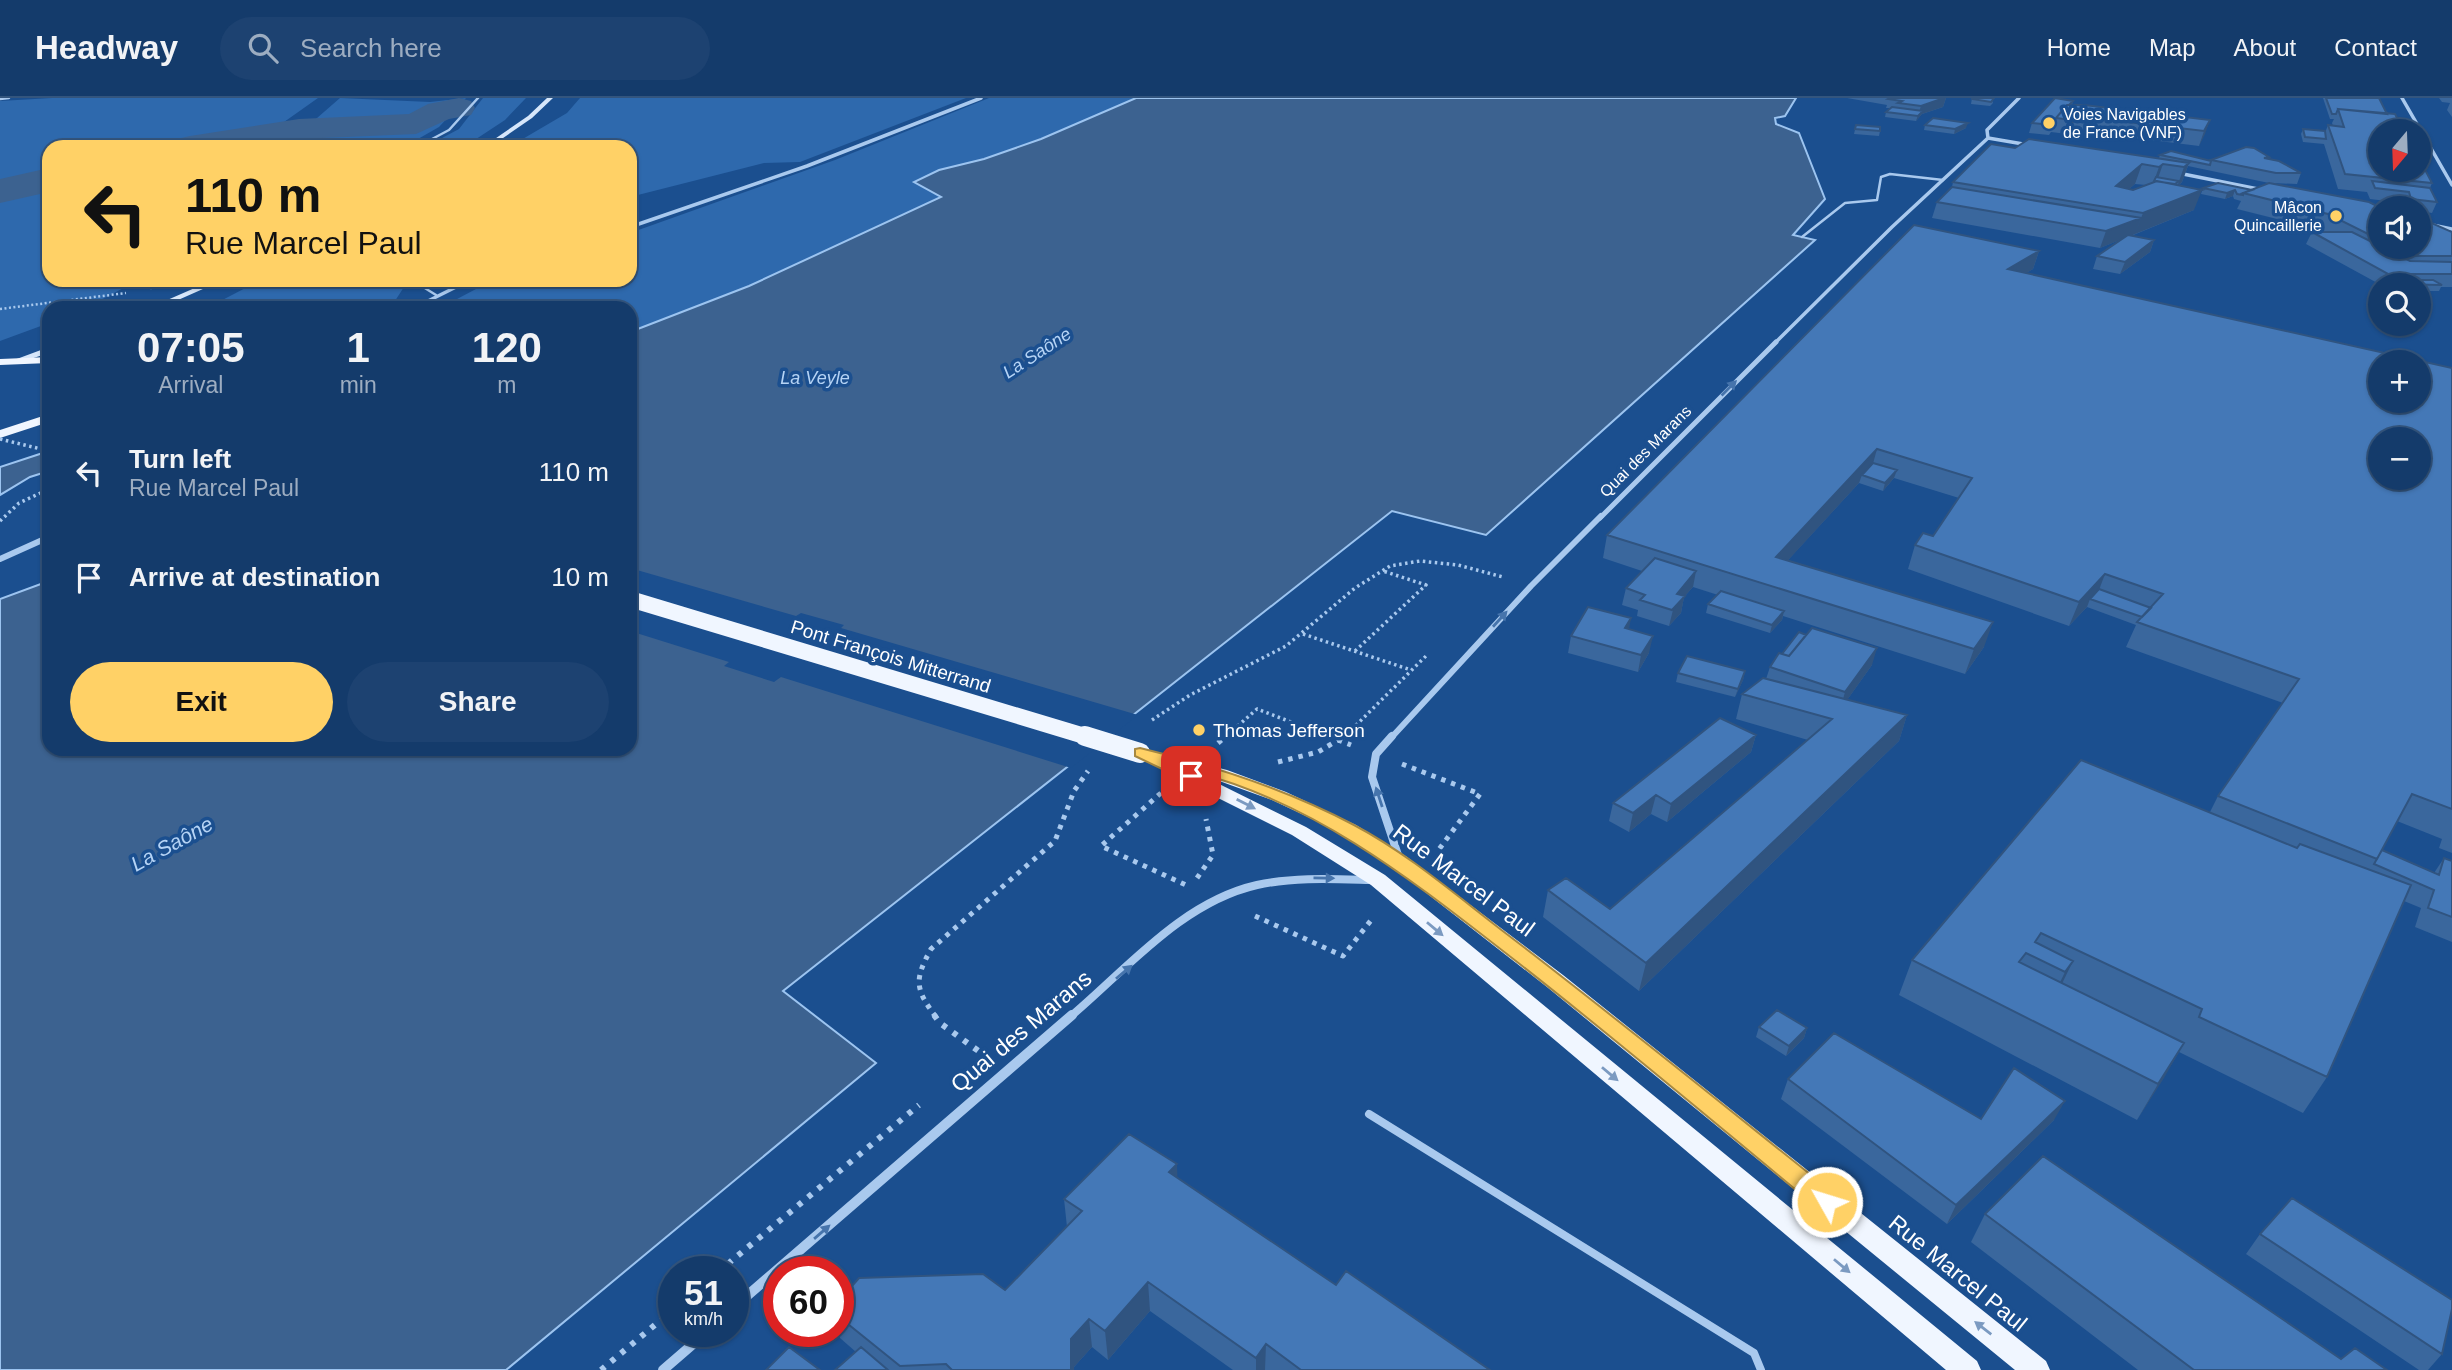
<!DOCTYPE html>
<meta charset="utf-8">
<style>
body{margin:0;font-family:Arial,sans-serif;background:#1d4271;color:#f1f3f6;height:100vh;display:flex;flex-direction:column;font-size:26px;white-space:nowrap}
*{box-sizing:border-box;margin:0}
p{font-size:23px;color:#9dadc1}
.icon{flex:none;width:38px;height:38px;fill:none;stroke:currentColor;stroke-width:2;stroke-linecap:round;stroke-linejoin:round}
.map{position:relative;flex:1;overflow:hidden}
.drawer{position:absolute;left:42px;top:203px;width:595px;height:455px;display:flex;flex-direction:column;background:#143b6b;border-radius:21px;box-shadow:0 2px 5px #0004,0 0 0 2px #33557e}
.drawer>*{flex:none}
.guide{position:absolute;left:42px;top:42px;width:595px;height:147px;border-radius:21px;box-shadow:0 2px 5px #0004,0 0 0 2px #33557e;background:#ffd166;color:#111;overflow:hidden}
.needle{width:46px;rotate:199deg}
.fabs{position:absolute;left:2368px;top:21px;display:grid;gap:14px}
.fabs a{display:grid;place-items:center;width:63px;height:63px;border-radius:50%;background:#143b6b;box-shadow:0 2px 5px #0004,0 0 0 2px #33557e;font-size:35px}
.speed{position:absolute;left:658px;top:1158px;display:flex;gap:14px;font-size:35px;font-weight:700;text-align:center}
.speed>*{display:grid;place-content:center;width:91px;height:91px;border-radius:50%;background:#143b6b;box-shadow:0 2px 5px #0004,0 0 0 2px #33557e;line-height:1}
.speed small{font-size:18px;font-weight:400}
.speed .limit{border:10px solid #d22;background:#fff;color:#111}
.pin{position:absolute;display:grid;place-items:center;width:60px;height:60px;color:#fff;margin:-30px;border-radius:14px;box-shadow:0 4px 10px #0006}
.me{position:absolute;width:77px;margin:-38px;rotate:309deg;stroke-linejoin:round;filter:drop-shadow(0 0 5px #0008)}
.turn{display:flex;align-items:center;gap:24px;height:147px;padding:0 28px;font-size:32px}
.turn .icon{width:91px;height:91px;stroke-width:2.5}
.turn b{display:block;font-size:49px;line-height:60px}
.eta{display:flex;justify-content:space-evenly;align-items:center;height:119px;text-align:center}
.eta b{font-size:42px;font-weight:700;line-height:49px}
.action{display:flex;gap:14px;margin-top:auto;padding:14px 28px}
.action a{flex:1;height:80px;border-radius:42px;background:#ffd166;color:#111;font-size:28px;font-weight:700;line-height:80px;text-align:center}
.action a+a{background:#1d4271;color:#f1f3f6}
ul{padding:0;list-style:none}
li{display:flex;align-items:center;gap:21px;height:105px;padding:0 28px}
li div{flex:1}
li b{display:block;font-size:26px}
li em{font-style:normal}
header{display:flex;align-items:center;gap:42px;box-sizing:border-box;height:98px;padding:0 35px;background:#143b6b;border-bottom:2px solid #33557e}
header strong{font-size:33px}
nav{display:flex;gap:38px;margin-inline-start:auto;font-size:24px}
.search{width:490px;height:63px;background:#1d4271;display:flex;align-items:center;gap:18px;box-sizing:border-box;padding:0 24px;border-radius:38px;color:#9dadc1;font-size:26px}
.map>svg:first-child{display:block}
</style>
<header>
<strong>Headway</strong>
<div class="search"><svg class="icon" aria-label="search" viewBox="0 0 24 24"><circle cx="10" cy="10" r="6"/><path d="M15 15l6 6"/></svg>Search here</div>
<nav><a>Home</a><a>Map</a><a>About</a><a>Contact</a></nav>
</header>
<div class="map">
<svg width="2452" height="1272" viewBox="0 0 2452 1272">
<rect width="100%" height="100%" fill="#1b4f8f"/>
<!-- green -->
<path fill="#2e69ad" d="M52,0H318L277,29L176,49H49V78L0,90V3Z
M340,0L430,4L466,0L439,29L404,49H210L294,35L309,27Z
M483,0H526L505,22L464,49H425L459,31Z
M580,0H966L800,64L764,65L630,99V49H509L567,15Z
M989,0H1136L1041,41L984,61L938,72L914,84L942,98L749,188L630,234V210H440L493,182H630V135L835,62Z
M49,84V182H139L85,210H49V225L0,243V97Z
M261,182H390L404,189L393,206L380,210H207Z"/>
<!-- water -->
<path fill="#3c6290" stroke="#9cc4f0" stroke-width="2" d="M1136,0H1796L1785,18L1775,20L1776,26L1799,35L1825,101L1793,137L1815,142L1486,437L1392,413L783,893L876,965L506,1272H0V501L49,483V651H630V234L749,188L941,99L914,84L939,72L984,61L1041,41Z
M49,353V373L30,379L0,397V369Z"/>
<!-- pier -->
<path fill="#1b4f8f" d="M630,470L796,518L801,515L844,527L841,530L1138,617L1071,670L781,579L774,584L724,568L729,564L630,533Z"/>
<g fill="none" stroke-linecap="round" stroke-linejoin="round">
<!-- river -->
<path fill="#3c6290" fill-rule="evenodd" d="M459,0L471,3L475,10L471,17L449,21L416,36L299,41L254,49H172L177,41L190,38L299,21L409,16L428,6Z
M49,70V94L0,105V81Z"/>
<!-- path-far3 -->
<path stroke="#a9c9ee" stroke-width="2.5" stroke-dasharray="2 2.5" stroke-linecap="butt" d="M0,211L126,195"/>
<!-- path-far2 -->
<path stroke="#a9c9ee" stroke-width="3.5" stroke-dasharray="2.5 3.5" stroke-linecap="butt" d="M0,423L19,405L49,391
M1303,536L1411,572
M1355,553L1426,487L1383,473
M1152,622L1190,597L1286,548L1355,490L1390,468L1420,463L1458,467L1503,479
M1224,640L1257,611L1333,640
M1343,640L1426,558"/>
<!-- path-far1 -->
<path stroke="#a9c9ee" stroke-width="5" stroke-dasharray="4.5 6" stroke-linecap="butt" d="M1328,638L1351,647
M1218,645L1226,638
M1278,664L1318,654L1345,638
M1402,666L1480,696L1437,754
M1161,695L1101,748L1186,787
M1197,780L1213,757L1206,721
M1255,818L1343,858L1372,821
M936,919C915,891 914,882 931,851L1055,743L1074,693L1088,673"/>
<!-- path -->
<path stroke="#a9c9ee" stroke-width="6" stroke-dasharray="5 8" stroke-linecap="butt" d="M934,917L940,925L984,957
M718,1174L919,1007
M601,1272L674,1211"/>
<!-- service-far1 -->
<path stroke="#a9c9ee" stroke-width="2.5" d="M0,1L9,0
M417,49L449,32L478,0
M1802,139L1845,105L1877,102L1881,79L1890,76L1943,82
M412,182L436,197
M151,190L166,182"/>
<!-- service -->
<path stroke="#a9c9ee" stroke-width="8" d="M1369,1016L1754,1255L1761,1272"/>
<!-- minor-far4 -->
<path stroke="#a9c9ee" stroke-width="3.5" d="M2402,0L2452,87
M1988,40L2029,47
M2178,75L2263,92
M2418,124L2452,131
M630,129L807,68L981,0
M414,210L470,182
M1774,246L1892,129L1988,40L1987,32L2019,0"/>
<!-- minor-far3 -->
<path stroke="#a9c9ee" stroke-width="5" d="M1600,420L1776,244"/>
<!-- minor-far2 -->
<path stroke="#a9c9ee" stroke-width="6" d="M0,461L49,439
M1391,640L1531,488L1601,418"/>
<!-- minor-far1 -->
<path stroke="#a9c9ee" stroke-width="8" d="M1392,638L1376,656L1372,679L1399,760
M1070,919C1127,871 1182,804 1257,787C1294,779 1332,781 1370,782"/>
<!-- minor -->
<path stroke="#a9c9ee" stroke-width="10" d="M733,1210L1072,917
M663,1272L707,1234"/>
<!-- secondary -->
<path fill="#d6e6fa" fill-rule="evenodd" d="M547,0H553L532,20L490,49H483L528,18Z
M213,182L221,183L160,210H149Z
M49,249V255L18,265L14,262Z"/>
<!-- primary -->
<path fill="#f0f6ff" fill-rule="evenodd" d="M49,259V265L0,267V261Z
M49,316V324L0,340V332Z
M1140,650L1227,672L1286,694L1356,727L1407,759L1563,877L2046,1263L2050,1272H2015L1547,889L1393,769L1342,735L1272,702L1197,675L1306,729L1385,777L1977,1263L1981,1272H1946L1371,787L1292,737L1172,677L1169,673L1172,669L1134,659L1131,655L1134,651Z"/>
<!-- path-bridge -->
<path stroke="#a9c9ee" stroke-width="3.5" stroke-dasharray="2.5 3.5" stroke-linecap="butt" d="M0,341L49,353"/>
<!-- primary-bridge-far1 -->
<path stroke="#f0f6ff" stroke-width="16" d="M630,501L1091,640"/>
<!-- primary-bridge -->
<path stroke="#f0f6ff" stroke-width="20" d="M1085,638L1140,655"/>
</g>
<!-- wall -->
<path fill="#3a679d" fill-rule="evenodd" d="M1847,0H1946L1943,9L1922,16L1916,23L1885,19L1886,14L1890,10H1886L1887,7Z
M1972,0H1991L1993,5L1990,8L1971,6Z
M2323,0H2379L2380,33L2432,85L2430,90L2437,104L2432,115L2418,113V110H2405L2403,105L2370,101L2367,94L2338,91L2324,46L2303,44L2301,36L2303,31L2325,35L2328,27L2333,28L2332,25L2334,21H2330Z
M2439,0H2452V19L2447,12L2450,5L2442,4Z
M2073,3L2072,7L2210,22L2199,48L2071,32L2067,36L2051,34L2049,37L2029,35L2032,25Z
M1856,27L1880,33L1879,38L1854,36Z
M1925,27L1966,30L1954,36L1924,32Z
M2015,50L2159,60L2160,57L2211,63L2268,61L2301,75L2297,86L2273,85L2380,110V149H2418L2452,134V189H2441L2439,193H2418V187H2381L2306,146L2312,134H2324L2321,132L2237,111L2241,103L2234,101L2233,98L2225,101L2201,96L2203,90L2252,92L2269,85L2188,68L2182,84L2178,88L2194,112L2131,138L2154,142L2150,154L2120,176L2093,171L2097,158L2122,141L2100,150L1932,120L1937,104L1952,89L1953,84ZM2135,86L2146,87L2133,92L2129,91Z
M2039,153L2033,171L2026,175L2452,270V755L2439,750L2442,741L2397,723L2382,752L2434,775L2444,760L2452,763V844L2415,829L2421,810L2404,803L2327,979L2303,1015L2179,954L2137,1022L1899,897L1912,862L2210,714L2218,698L2283,605L2126,549L2136,527L2087,509L2069,528L1908,471L1915,447L1933,438L1959,400L1894,380L1883,393L1859,385L1788,462L1984,549L1965,576L1783,518L1782,522L1770,535L1706,515L1708,506L1718,497L1693,489L1684,499L1681,515L1669,528L1637,518L1638,512L1622,507L1626,490L1642,473L1603,460L1607,437Z
M1629,531L1649,555L1638,574L1568,555L1571,538Z
M1782,556L1872,567L1847,602L1907,617L1899,643L1639,893L1543,819L1548,792L1610,811L1808,642L1736,621L1742,596L1766,581L1770,569Z
M1745,573L1743,582L1735,599L1676,584L1678,575Z
M1756,637L1751,654L1667,724L1651,716L1629,734L1609,723L1613,705Z
M1759,929L1807,930L1804,940L1786,958L1756,939Z
M1788,981L1981,1021L2054,1022L1947,1126L1781,1001Z
M1177,1080L1336,1187L1490,1272H1233L1150,1213L1108,1262L1092,1249L1074,1269V1272H835L856,1254L840,1240L838,1234V1204L1005,1192L1067,1129L1064,1101Z
M1985,1116L2341,1261L2387,1272H2138L1971,1144Z
M2260,1136L2442,1256L2428,1272H2419L2246,1156Z"/>
<!-- shaded-wall -->
<path fill="#305480" d="M1944,0H1946L1943,9L1922,16L1916,23L1921,8Z
M2076,18L2071,32L2067,36L2072,22Z
M2210,22L2205,36L2199,48L2204,33Z
M1968,25L1966,30L1954,36L1955,31Z
M2189,65L2182,84L2177,89L2184,69Z
M2142,66L2135,86L2109,108L2116,88Z
M2163,66L2157,83H2154L2159,69Z
M2202,92L2194,112L2135,136L2143,115Z
M2235,92L2233,98L2225,101L2227,95Z
M2141,120L2135,136L2100,150L2106,133Z
M2154,142L2150,154L2120,176L2125,164Z
M2039,153L2033,171L2003,189L2008,171Z
M1877,351L1871,373L1862,377L1859,385L1770,482L1776,459Z
M1897,372L1894,380L1883,393L1885,385Z
M1696,473L1693,489L1684,499L1681,515L1669,528L1677,496Z
M2105,476L2096,500L2090,501L2087,509L2069,528L2079,504Z
M1784,513L1782,522L1770,535L1772,527Z
M1631,520L1628,537L1625,530Z
M1993,524L1984,549L1965,576L1974,551Z
M1653,538L1649,555L1638,574L1641,557Z
M1877,550L1872,567L1840,612L1845,594Z
M1745,573L1743,582L1735,599L1738,591Z
M1907,617L1899,643L1639,893L1646,865Z
M1756,637L1751,654L1667,724L1671,706Z
M1656,697L1651,716L1629,734L1633,715Z
M2073,863L2056,898L2048,909L2065,874Z
M1807,930L1804,940L1786,958L1789,948Z
M2184,945L2164,980L2137,1022L2158,986Z
M2065,1003L2054,1022L1947,1126L1956,1107Z
M1177,1066L1178,1094L1169,1074Z
M1148,1184L1150,1213L1108,1262L1105,1233Z
M1089,1221L1092,1249L1074,1269V1272H1071V1241Z
M1266,1246L1265,1272H1256V1260Z"/>
<!-- building -->
<path fill="#4478b7" stroke="#305480" stroke-width="2" fill-rule="evenodd" d="M1890,0H1944L1921,8L1898,5L1902,3L1888,1Z
M1972,0H1994L1991,4L1972,1Z
M2055,0L2073,3L2069,7H2067L2056,20L2052,27L2032,25Z
M2326,0H2379L2387,16L2338,11L2336,16H2332Z
M2067,7H2084L2210,22L2204,33L2076,18L2072,22L2056,20Z
M1892,9L1923,13L1918,18L1886,14Z
M2338,11L2395,16L2404,33H2380V72H2418V63L2421,64L2432,85L2345,76L2328,27L2344,29Z
M1933,20L1968,25L1955,31L1925,27Z
M1856,27L1880,29V33L1855,31Z
M2303,31L2325,33L2326,41L2305,39Z
M2029,41L2189,65L2184,69L2163,66L2159,69L2142,66L2116,88L2133,92L2157,83L2202,92L2143,115L1953,84L1991,46L2015,50Z
M2246,49L2254,50L2269,59L2264,60L2279,63L2301,75H2276L2211,62Z
M2171,53L2211,63L2210,67L2160,57Z
M2156,79L2179,83L2175,86L2154,83Z
M2372,83L2430,90L2437,104L2411,101L2409,94L2375,90Z
M2218,85L2252,92L2243,95V97L2237,96L2235,92L2227,95L2203,90Z
M2269,85L2369,104L2381,110H2380V142L2328,116L2243,95Z
M1952,89L2141,120L2106,133L1937,104Z
M2418,119L2452,134V158H2412L2394,149H2418Z
M1914,127L2039,153L2008,171L2452,270V711L2412,696L2377,761L2218,698L2299,581L2137,524L2163,496L2105,476L2079,504L1915,447L1923,435L1933,438L1972,380L1877,351L1776,459L1993,524L1974,551L1607,437ZM2380,264H2418V303H2380ZM2380,341H2418V380H2380Z
M2312,134H2352L2410,163L2452,164V176H2388Z
M2128,137L2154,142L2125,164L2097,158Z
M2385,182H2433L2442,187L2394,186Z
M1873,365L1897,372L1885,385L1862,377Z
M1655,460L1696,473L1677,496L1685,498L1672,512L1640,502L1645,497L1626,490Z
M2099,491L2151,510L2142,519L2090,501Z
M1721,493L1784,513L1772,527L1708,506Z
M1588,509L1631,520L1625,530L1653,538L1641,557L1571,538Z
M1812,530L1877,550L1845,594L1770,569L1779,555L1789,558Z
M1799,534L1806,537L1789,558L1782,556Z
M1687,558L1745,573L1738,591L1678,575Z
M1763,580L1907,617L1646,865L1548,792L1566,780L1610,811L1832,621L1742,596Z
M1720,620L1756,637L1671,706L1656,697L1633,715L1613,705Z
M2081,662L2297,750L2300,746L2411,787L2327,979L2199,919L2202,911L2041,835L2035,844L2073,863L2065,874L2026,855L2019,864L2184,945L2158,986L1912,862Z
M2382,752L2439,777L2444,760L2452,763V819L2428,810L2434,792L2374,766Z
M1777,912L1807,930L1789,948L1759,929Z
M1834,935L1981,1021L2014,970L2065,1003L1956,1107L1788,981Z
M1129,1036L1177,1066L1169,1074L1336,1187L1346,1173L1490,1272H1301L1266,1246L1256,1260L1148,1184L1105,1233L1089,1221L1071,1241V1272H952L946,1266L900,1268L838,1218V1204L859,1180L983,1176L1005,1192L1082,1113L1064,1101Z
M2043,1058L2341,1261L2355,1250L2387,1272H2194L1985,1116Z
M2292,1100L2452,1202V1211L2442,1256L2260,1136Z
M789,1249L820,1272H766Z
M861,1249L888,1272H835Z"/>
<!-- one-way arrows -->
<defs><path id="oneway-solid" d="M-6-.8H1V-3.2L6.5 0L1 3.2V.8H-6Z" transform="scale(1.75)"/></defs>
<g fill="#4674ac">
<use href="#oneway-solid" transform="translate(1729 290) rotate(-45)"/>
<use href="#oneway-solid" transform="translate(1500 521) rotate(-48)"/>
<use href="#oneway-solid" transform="translate(1379 699) rotate(-108)"/>
<use href="#oneway-solid" transform="translate(1324 780) rotate(1)"/>
<use href="#oneway-solid" transform="translate(1124 874) rotate(-40)"/>
<use href="#oneway-solid" transform="translate(822 1134) rotate(-41)"/>
</g>
<g fill="#7b9ac1">
<use href="#oneway-solid" transform="translate(1246 706) rotate(27)"/>
<use href="#oneway-solid" transform="translate(1435 831) rotate(40)"/>
<use href="#oneway-solid" transform="translate(1610 976) rotate(40)"/>
<use href="#oneway-solid" transform="translate(1842 1168) rotate(40)"/>
<use href="#oneway-solid" transform="translate(1983 1230) rotate(-142)"/>
</g>
<!-- route -->
<path fill="#ffd166" stroke="#a68842" stroke-width="2" d="M1140,650C1215,668 1286,691 1354,727C1409,756 1458,799 1508,837C1619,922 1727,1010 1836,1097L1839,1104L1836,1111L1827,1114L1819,1111C1717,1027 1616,941 1512,860C1414,784 1318,706 1195,674L1199,678L1197,682H1185L1135,658V651Z"/>
<!-- markers -->
<g fill="#ffd166" stroke="#1b4f8f" stroke-width="2.5">
<circle cx="2049" cy="25" r="7"/>
<circle cx="2336" cy="118" r="7"/>
<circle cx="1199" cy="632" r="7"/>
</g>
<g text-anchor="middle" stroke-width="7" stroke-linejoin="round" paint-order="stroke">
<!-- far-poi labels -->
<g font-size="16" fill="#fff" stroke="#1b4f8f" text-anchor="start">
<text x="2063" y="22">Voies Navigables<tspan x="2063" dy="18">de France (VNF)</tspan></text>
<text x="2322" y="115" text-anchor="end">Mâcon<tspan x="2322" dy="18">Quincaillerie</tspan></text>
</g>
<!-- far-street labels -->
<g font-size="16" fill="#fff" stroke="#1b4f8f">
<text transform="translate(1645 353) rotate(-45)" y="6">Quai des Marans</text>
</g>
<!-- far-water labels -->
<g font-size="18" font-style="italic" fill="#b5d3f5" stroke="#1b4f8f">
<text transform="translate(1037 255) rotate(-33)" y="6">La Saône</text>
<text x="815" y="286">La Veyle</text>
</g>
<!-- street labels -->
<g font-size="19" fill="#fff" stroke="#1b4f8f">
<text transform="translate(891 558) rotate(17)" y="7">Pont François Mitterrand</text>
</g>
<!-- poi labels -->
<g font-size="19" fill="#fff" stroke="#1b4f8f" text-anchor="start">
<text x="1213" y="639">Thomas Jefferson</text>
</g>
<!-- water labels -->
<g font-size="21" font-style="italic" fill="#b5d3f5" stroke="#1b4f8f">
<text transform="translate(172 746) rotate(-29)" y="7">La Saône</text>
</g>
<!-- near-street labels -->
<g font-size="23" fill="#fff" stroke="#1b4f8f">
<text transform="translate(1464 782) rotate(37)" y="8">Rue Marcel Paul</text>
<text transform="translate(1021 933) rotate(-40)" y="8">Quai des Marans</text>
<text transform="translate(1958 1175) rotate(39)" y="8">Rue Marcel Paul</text>
</g>
</g>
</svg>
<div class="fabs">
<a><svg class="needle" viewBox="-14 -14 28 28"><path d="M0-13l5 13h-10z" fill="#e53935"/><path d="M0 13l5-13h-10z" fill="#9dadc1"/></svg></a>
<a><svg class="icon" aria-label="sound" viewBox="0 0 24 24"><path d="M4 9h4l5-4v14l-5-4H4zM17 9q2 3 0 6"/></svg></a>
<a><svg class="icon" aria-label="search" viewBox="0 0 24 24"><circle cx="10" cy="10" r="6"/><path d="M15 15l6 6"/></svg></a>
<a>+</a>
<a>−</a>
</div>
<div class="speed"><div>51<small>km/h</small></div><div class="limit">60</div></div>
<div class="pin" style="left:1191px;top:678px;background:#d93025"><svg class="icon" aria-label="arrive" viewBox="0 0 24 24"><path d="M6 21V4h12l-3 4 3 4H6"/></svg></div>
<svg class="me" style="left:1827px;top:1104px" viewBox="-20 -20 40 40"><circle r="17" fill="#ffd166" stroke="#fff" stroke-width="3"/><path d="M0-11L8 9 0 5-8 9z" fill="#fff"/></svg>
<div class="guide">
<div class="turn"><svg class="icon" aria-label="left" viewBox="0 0 24 24"><path d="M17 20v-9H6M10 6l-5 5 5 5"/></svg><div><b>110 m</b>Rue Marcel Paul</div></div>
</div>
<section class="drawer">
<div class="eta">
<div><b>07:05</b><p>Arrival</p></div>
<div><b>1</b><p>min</p></div>
<div><b>120</b><p>m</p></div>
</div>
<ul>
<li><svg class="icon" aria-label="left" viewBox="0 0 24 24"><path d="M17 20v-9H6M10 6l-5 5 5 5"/></svg><div><b>Turn left</b><p>Rue Marcel Paul</p></div><em>110 m</em></li>
<li><svg class="icon" aria-label="arrive" viewBox="0 0 24 24"><path d="M6 21V4h12l-3 4 3 4H6"/></svg><div><b>Arrive at destination</b></div><em>10 m</em></li>
</ul>
<div class="action"><a>Exit</a><a>Share</a></div>
</section>
</div>
